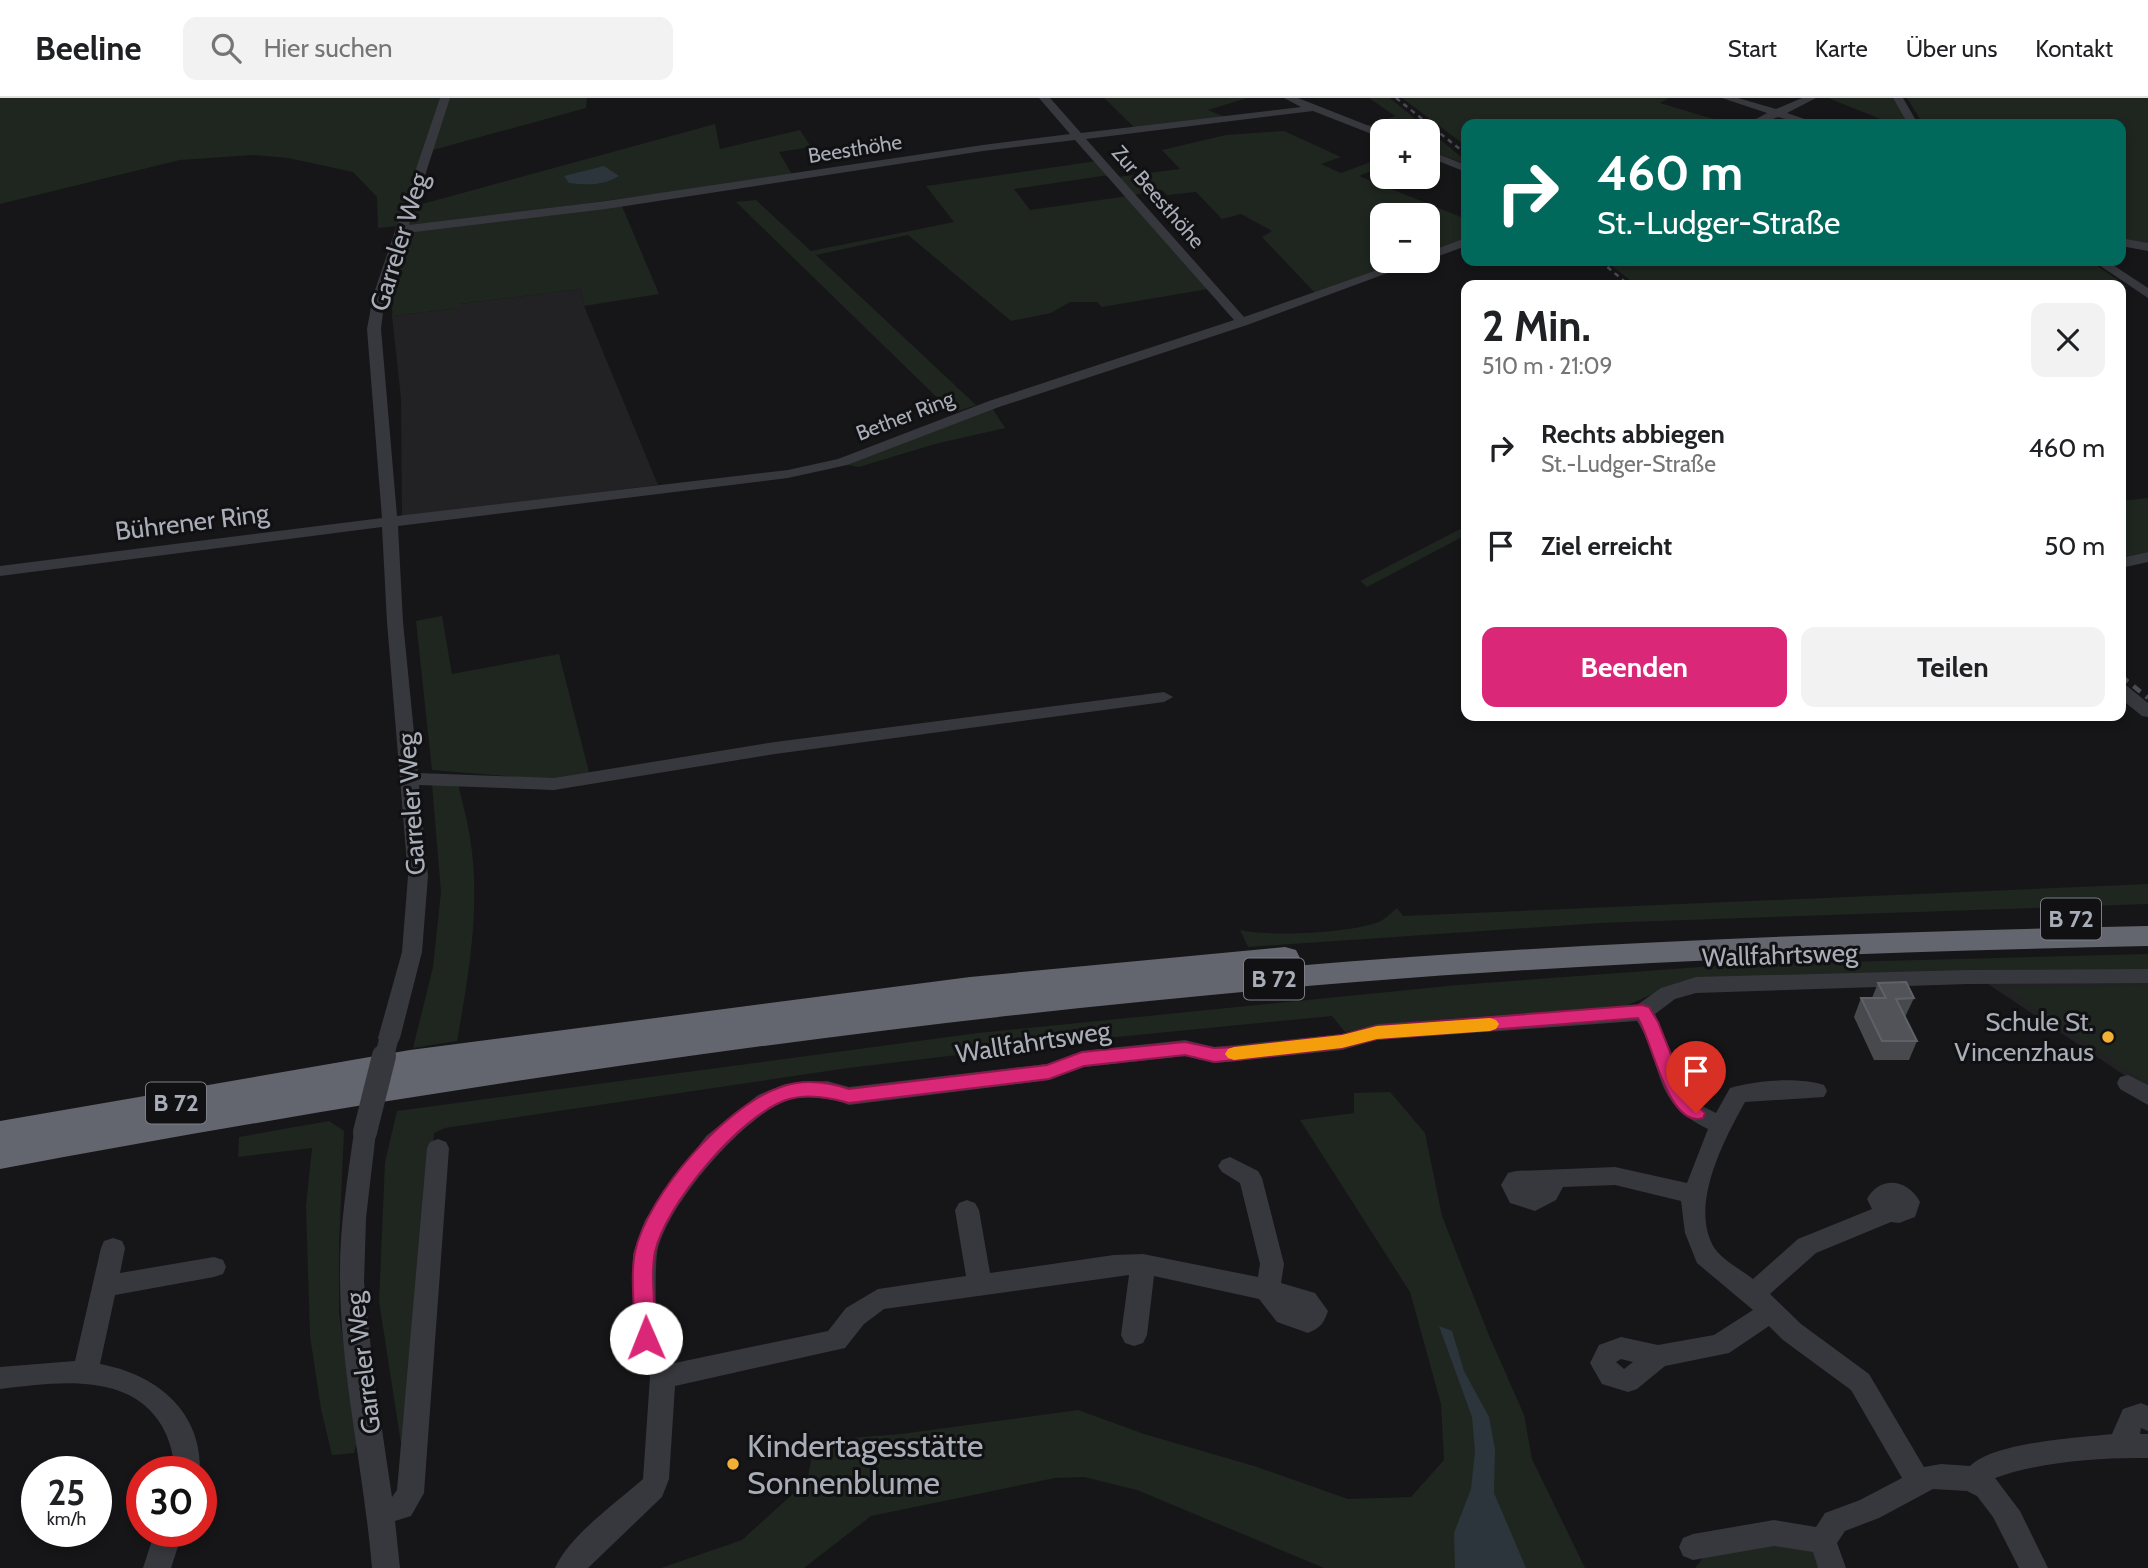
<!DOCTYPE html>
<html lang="de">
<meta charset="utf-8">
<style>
body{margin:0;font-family:Cabin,sans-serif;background:#f2f2f2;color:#202124;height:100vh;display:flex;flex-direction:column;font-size:26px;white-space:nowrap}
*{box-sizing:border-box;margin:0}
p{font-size:23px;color:#757577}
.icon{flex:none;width:38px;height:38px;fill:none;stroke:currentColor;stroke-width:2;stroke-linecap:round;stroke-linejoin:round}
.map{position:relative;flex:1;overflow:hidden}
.panel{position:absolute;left:1461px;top:182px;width:665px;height:441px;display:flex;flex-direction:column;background:#fff;border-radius:14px;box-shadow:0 4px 10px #0003}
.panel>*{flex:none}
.top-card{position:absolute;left:1461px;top:21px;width:665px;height:147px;border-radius:14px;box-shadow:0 4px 10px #0003;background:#00695c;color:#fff;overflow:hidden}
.fabs{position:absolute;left:1370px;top:21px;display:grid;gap:14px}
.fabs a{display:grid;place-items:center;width:70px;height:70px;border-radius:14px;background:#fff;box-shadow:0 4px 10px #0003;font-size:35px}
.speed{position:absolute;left:21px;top:1358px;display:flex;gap:14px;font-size:35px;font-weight:700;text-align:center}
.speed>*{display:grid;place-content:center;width:91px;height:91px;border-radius:50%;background:#fff;box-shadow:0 4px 10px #0003;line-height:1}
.speed small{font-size:18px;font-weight:400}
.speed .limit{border:10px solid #d22;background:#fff;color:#111}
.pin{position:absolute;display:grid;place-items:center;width:60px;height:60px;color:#fff;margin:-72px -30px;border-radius:50% 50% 50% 0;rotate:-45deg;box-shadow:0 0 7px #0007}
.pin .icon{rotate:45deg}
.me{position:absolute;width:77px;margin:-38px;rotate:359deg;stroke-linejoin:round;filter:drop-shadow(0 0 5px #0008)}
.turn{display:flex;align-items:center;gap:24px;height:147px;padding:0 21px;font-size:32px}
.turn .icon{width:91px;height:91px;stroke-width:2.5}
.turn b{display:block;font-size:49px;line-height:60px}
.round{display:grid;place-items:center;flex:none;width:74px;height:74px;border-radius:14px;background:#f2f2f2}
.head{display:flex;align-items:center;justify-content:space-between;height:119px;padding:0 21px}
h1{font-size:42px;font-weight:800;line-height:52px}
.action{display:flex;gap:14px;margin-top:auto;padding:14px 21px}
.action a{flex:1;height:80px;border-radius:14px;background:#db2777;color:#fff;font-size:28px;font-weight:800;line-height:80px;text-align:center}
.action a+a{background:#f2f2f2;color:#202124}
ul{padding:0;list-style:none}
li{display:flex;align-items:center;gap:21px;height:98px;padding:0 21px}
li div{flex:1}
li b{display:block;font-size:26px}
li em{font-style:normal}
header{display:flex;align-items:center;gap:42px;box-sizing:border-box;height:98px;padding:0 35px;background:#fff;border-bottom:2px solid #e0e0e0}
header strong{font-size:33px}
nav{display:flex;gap:38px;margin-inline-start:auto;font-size:24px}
.search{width:490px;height:63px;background:#f2f2f2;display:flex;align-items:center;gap:18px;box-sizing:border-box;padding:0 24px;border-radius:14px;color:#757577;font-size:26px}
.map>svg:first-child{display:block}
</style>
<header>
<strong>Beeline</strong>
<div class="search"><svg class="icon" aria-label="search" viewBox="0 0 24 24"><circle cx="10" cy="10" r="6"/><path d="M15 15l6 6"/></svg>Hier suchen</div>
<nav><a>Start</a><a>Karte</a><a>Über uns</a><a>Kontakt</a></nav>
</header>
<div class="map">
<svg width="2148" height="1470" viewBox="0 0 2148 1470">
<rect width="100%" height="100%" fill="#161618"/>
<!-- built -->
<path fill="#222225" d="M581,191L584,208L658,387L402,419L401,300L392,218L460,210V206Z
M2148,884V993L1988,886Z"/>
<!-- green -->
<path fill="#1e261f" d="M0,0H587L586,10L422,55L398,128L378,130L377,99L353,74L288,60L253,57L180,62L0,106Z
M1104,0H1247L1208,12L1225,19L1135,30Z
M1369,0H1390L1466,63V66L1428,52V33L1382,34L1366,28L1395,18Z
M1402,0H1669L1660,5L1730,26H1466V48Z
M1828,0H1893L1909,26H1893Z
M1907,0H2148V146L2121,140V26H1923Z
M715,26L720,51L800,32L811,49L779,54L793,78L408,129L415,108Z
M1284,33L1341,59L1321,66L1341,75L1382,60V69L1359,78L1466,121V142L1428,155V117H1382V163H1407L1316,196L1262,139L1272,133L1241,116L1222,121L1196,94L1167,97L1162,92L1133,97L1118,79L1180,71L1162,52L1226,37Z
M1097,63L1109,77L1014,91L1030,112L1128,98L1208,191L1102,209L1097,204H1070L1051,215L1011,223L908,137L816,157L976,307L953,315L736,104L756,102L811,153L954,124L926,88Z
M621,106L659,196L584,208L581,191L460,206V210L392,218L393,184L410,133Z
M1606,163H2090L2128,189L1636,187Z
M992,310L1005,330L935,346L859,369L843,366Z
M2148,400V454L2121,460V403Z
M1466,428V437L1367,489L1360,483Z
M442,518L452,576L559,556L590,678L553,682L432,672L416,523Z
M432,686H458C462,703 467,721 470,739C481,807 469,876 457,943L413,950L433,869L441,794Z
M2148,786V806L1600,825L1248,849L1240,832C1271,839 1349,835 1379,824C1385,821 1391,815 1397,810L1403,818Z
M2148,856V872L1959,874L1680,884L1621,910L1345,934L1332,918L1076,943L848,970L445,1030L434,1035L407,1352H402L379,1203L385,1064L397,1013L978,935L1458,887L1727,867Z
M2148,887V987L2004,890Z
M1390,994L1425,1035L1442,1118L1488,1235L1524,1317L1532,1361L1585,1470H1324L1137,1392L1084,1379L1055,1380L871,1418L804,1470H661L742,1442L807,1383L815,1343L901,1336L1078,1312L1144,1336L1254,1368L1348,1401L1411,1399L1444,1362L1441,1306L1410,1194L1300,1022L1354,1015V995Z
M329,1023L344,1033L339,1146V1215L357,1344L354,1355L332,1357L321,1311L310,1238L306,1108L312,1050L238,1059L239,1039Z
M1777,1442L1811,1447L1820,1470H1695L1709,1452Z"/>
<!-- water -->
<path fill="#2c353c" d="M604,68L619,78C602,88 588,87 569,85L564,78Z
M1439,1228L1452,1233L1464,1273L1489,1319L1495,1351L1494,1395L1526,1470H1455L1454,1435L1471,1391L1475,1353L1472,1319Z"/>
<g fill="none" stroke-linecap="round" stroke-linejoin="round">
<!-- minor -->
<path fill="#37383d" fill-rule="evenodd" d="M440,0H450L409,127L606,103L983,47L1070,36L1039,0H1050L1081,35L1301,9L1284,0H1298L1382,33V40L1313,13L1086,41L1244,219L1403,163H1420L1247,227L999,309L847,367L788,380L398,428L403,524L418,675L554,680L775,644L1164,594L1173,599L1164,604L775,656L554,692L419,687L428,778L422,854L400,940L397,946L389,948L381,946L378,940L402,854L408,778L387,524L382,429L0,478V468L382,420L367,231L373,198ZM1075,42L1234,222L989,303L838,361L788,372L397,418L381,231L385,198L406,135L606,111L983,53Z
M1722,0H1738L1776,11L1802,0H1816L1787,15L1819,26H1803L1778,19L1760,26H1747L1767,15Z
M1893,0H1903L1918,26H1908Z
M1428,52L1466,67V74L1428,59Z
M1466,140V148L1428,162V154Z
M2121,140L2148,145V153L2121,148Z
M2093,163H2107L2148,190V200Z
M2148,454V464L2121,470V460Z
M2121,587L2127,588L2148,605V619L2142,618L2121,601Z
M2148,871V885L1968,886L1696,895L1675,901L1655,916L1689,996L1704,1009L1716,1015L1730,990C1756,982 1798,979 1824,987L1827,993L1824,999L1745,1004C1724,1042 1688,1109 1715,1151C1723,1162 1741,1172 1753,1181L1798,1141L1872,1111L1867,1101C1880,1077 1908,1081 1920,1104L1915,1119L1899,1125L1891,1124L1816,1155L1770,1196L1801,1226L1869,1276L1924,1369L1941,1366L1970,1368C1994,1344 2077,1340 2112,1336L2123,1311L2141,1305L2148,1308V1333L2141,1330L2140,1336H2148V1360C2103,1359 2037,1364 1995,1380L2020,1413L2048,1470H2019L1993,1419L1977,1398L1967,1393L1933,1391L1879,1420L1845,1433L1837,1445L1846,1470H1818L1813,1454L1774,1448L1693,1462L1683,1458L1679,1449L1683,1440L1693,1436L1774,1422L1816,1429L1825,1415L1860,1402L1902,1380L1851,1292L1783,1242L1769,1228L1729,1255L1665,1268L1637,1291L1628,1294L1602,1286L1590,1265L1599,1247L1621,1239L1658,1247L1714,1237L1753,1212L1697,1165L1685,1135L1681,1103L1615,1087L1563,1089L1556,1102L1535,1113L1510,1105L1501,1087L1508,1075L1516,1073L1615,1069L1687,1085L1708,1031C1649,1002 1666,969 1637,923L1377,942L1342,952L1237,963L1214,965L1185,958L1084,969L1049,982L849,1007C830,1000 806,996 786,1003C743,1019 664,1110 657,1156C655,1171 655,1228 659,1242C662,1250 667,1258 670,1266L828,1233L846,1210L878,1191L966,1178L955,1112L959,1105L967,1102L975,1105L979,1112L990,1175L1114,1157L1143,1156L1258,1179L1260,1166L1240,1085L1222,1074L1218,1068L1222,1062L1230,1059L1258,1073L1262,1080L1284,1166L1281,1185L1315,1195L1328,1213C1324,1225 1320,1230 1308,1235L1277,1224L1259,1201L1154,1178L1147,1237L1143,1245L1134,1248L1125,1245L1121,1237L1129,1177L884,1211L864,1226L845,1250L675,1288L669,1381L662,1399L588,1470H555C569,1438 616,1405 643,1381L650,1279L633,1240V1156L645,1122L706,1038L758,997L785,986L827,983L849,989L1047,966L1082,953L1185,942L1214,949L1237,947L1342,936L1377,926L1613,910L1637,907L1661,890L1696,879L1968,872ZM1621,1261L1633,1264L1624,1271L1616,1264Z
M2128,977L2148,987V1007L2120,991L2117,985L2120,979Z
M365,1025L373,1028L376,1034L366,1120L364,1184L373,1271L392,1399L397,1392L427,1050L430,1044L438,1041L446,1044L449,1050L424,1395L411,1418L395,1423L400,1470H372C364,1374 341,1279 340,1183C339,1133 347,1083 354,1034L357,1028Z
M113,1140L122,1143L125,1150L120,1175L214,1159L223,1162L226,1169L223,1176L214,1179L115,1197L100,1266C155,1276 202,1312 200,1374H174C174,1355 169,1338 158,1322C124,1273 51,1285 0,1291V1269L75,1263L101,1150L104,1143Z
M155,1433H183L171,1470H143Z"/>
<!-- highway -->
<path fill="#63666e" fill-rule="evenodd" d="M2148,828V848C1884,854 1619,863 1356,884C904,921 446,987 0,1071V1023L410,952L970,879L1285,849L1296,852L1300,860L1294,868C1578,844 1863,834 2148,828Z"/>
<!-- rail-far1 -->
<path stroke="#4a4c52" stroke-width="2.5" stroke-dasharray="5 4.5" stroke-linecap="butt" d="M1396,0L1466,56
M1600,163L1629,187"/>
<!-- rail -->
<path stroke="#4a4c52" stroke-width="4.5" stroke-dasharray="9 7" stroke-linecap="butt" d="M2121,578L2148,600"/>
<!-- minor-bridge-far1 -->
<path stroke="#37383d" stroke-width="19" d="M384,960L389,940"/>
<!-- minor-bridge -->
<path stroke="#37383d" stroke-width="24" d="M365,1034L384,958"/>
</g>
<!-- wall -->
<path fill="#47494d" d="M1878,885L1914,900L1905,919L1917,943L1909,962H1874L1854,919L1861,900H1872Z"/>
<!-- building -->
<path fill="#525359" stroke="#5f6168" stroke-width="2" d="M1906,884L1914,900L1896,901L1917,943H1882L1861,900H1886L1878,885Z"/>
<!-- route -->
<path fill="#db2777" stroke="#8e194d" stroke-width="2" d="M1642,907L1649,909L1658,924L1687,997L1705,1015L1703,1020C1668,1031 1652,942 1638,920L1377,941L1342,950L1237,962L1214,964L1185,957L1084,968L1049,981L849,1005C829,999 807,995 786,1002C740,1018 665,1107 655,1154C650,1178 656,1215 656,1240L653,1247L646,1249L639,1247L635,1240C635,1215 630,1178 635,1154C647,1097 726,1007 781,989C803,981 828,984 849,991L1047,967L1082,954L1185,944L1214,950L1237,949L1342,937L1377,928Z"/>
<!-- slow -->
<path fill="#f59e0b" d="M1490,920L1496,922L1499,926L1496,931L1490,933L1377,941L1342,950L1234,962L1228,960L1225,956L1228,951L1234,949L1342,937L1377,928Z"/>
<!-- markers -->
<g fill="#f2b134" stroke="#111113" stroke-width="2.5">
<circle cx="2108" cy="939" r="7"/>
<circle cx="733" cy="1366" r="7"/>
</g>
<g text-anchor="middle" stroke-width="6" stroke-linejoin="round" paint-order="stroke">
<!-- far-street labels -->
<g font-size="21" fill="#a8adb8" stroke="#111113">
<text transform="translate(855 51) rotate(-9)" y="7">Beesthöhe</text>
<text transform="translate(1158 99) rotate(49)" y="7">Zur Beesthöhe</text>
<text transform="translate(905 318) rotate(-21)" y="7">Bether Ring</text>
</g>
<!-- shield labels -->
<g fill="#111113" stroke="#7b7e86" stroke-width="2">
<rect x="2041" y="800.5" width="60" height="41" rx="5"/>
<rect x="1244" y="860.5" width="60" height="41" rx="5"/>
<rect x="146" y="984.5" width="60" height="41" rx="5"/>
</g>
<g font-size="24" font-weight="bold" fill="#a8adb8">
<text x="2071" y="829">B 72</text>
<text x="1274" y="889">B 72</text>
<text x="176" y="1013">B 72</text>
</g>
<!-- street labels -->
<g font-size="26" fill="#a8adb8" stroke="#111113">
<text transform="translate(399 144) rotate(-73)" y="9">Garreler Weg</text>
<text transform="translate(192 424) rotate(-7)" y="9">Bührener Ring</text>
<text transform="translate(411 706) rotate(-94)" y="9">Garreler Weg</text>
<text transform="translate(1780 857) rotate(-2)" y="9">Wallfahrtsweg</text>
<text transform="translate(1033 944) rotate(-9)" y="9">Wallfahrtsweg</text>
<text transform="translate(363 1265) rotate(-97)" y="9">Garreler Weg</text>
</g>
<!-- poi labels -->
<g font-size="26" fill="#a8adb8" stroke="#111113" text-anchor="end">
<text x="2094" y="933">Schule St.<tspan x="2094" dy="30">Vincenzhaus</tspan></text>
</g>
<!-- near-poi labels -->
<g font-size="32" fill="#a8adb8" stroke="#111113" text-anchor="start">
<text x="747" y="1359">Kindertagesstätte<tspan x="747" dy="37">Sonnenblume</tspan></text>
</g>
</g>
</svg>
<div class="fabs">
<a>+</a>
<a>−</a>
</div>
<div class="speed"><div>25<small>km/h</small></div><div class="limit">30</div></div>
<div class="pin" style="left:1696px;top:1015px;background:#d93025"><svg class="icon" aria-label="arrive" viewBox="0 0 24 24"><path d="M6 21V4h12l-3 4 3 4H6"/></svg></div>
<svg class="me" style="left:646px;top:1240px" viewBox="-20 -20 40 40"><circle r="19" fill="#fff"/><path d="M0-13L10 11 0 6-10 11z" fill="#db2777"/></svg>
<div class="top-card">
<div class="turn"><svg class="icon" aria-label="right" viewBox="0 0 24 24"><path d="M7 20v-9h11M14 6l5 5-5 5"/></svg><div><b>460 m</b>St.-Ludger-Straße</div></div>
</div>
<section class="panel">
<div class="head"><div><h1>2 Min.</h1><p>510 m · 21:09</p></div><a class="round"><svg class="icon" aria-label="close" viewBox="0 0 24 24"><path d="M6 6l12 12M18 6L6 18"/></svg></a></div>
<ul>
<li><svg class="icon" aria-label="right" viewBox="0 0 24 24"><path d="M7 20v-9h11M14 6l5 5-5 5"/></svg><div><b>Rechts abbiegen</b><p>St.-Ludger-Straße</p></div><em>460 m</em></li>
<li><svg class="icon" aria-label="arrive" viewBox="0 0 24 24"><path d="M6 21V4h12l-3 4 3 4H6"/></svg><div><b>Ziel erreicht</b></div><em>50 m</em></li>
</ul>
<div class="action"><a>Beenden</a><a>Teilen</a></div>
</section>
</div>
